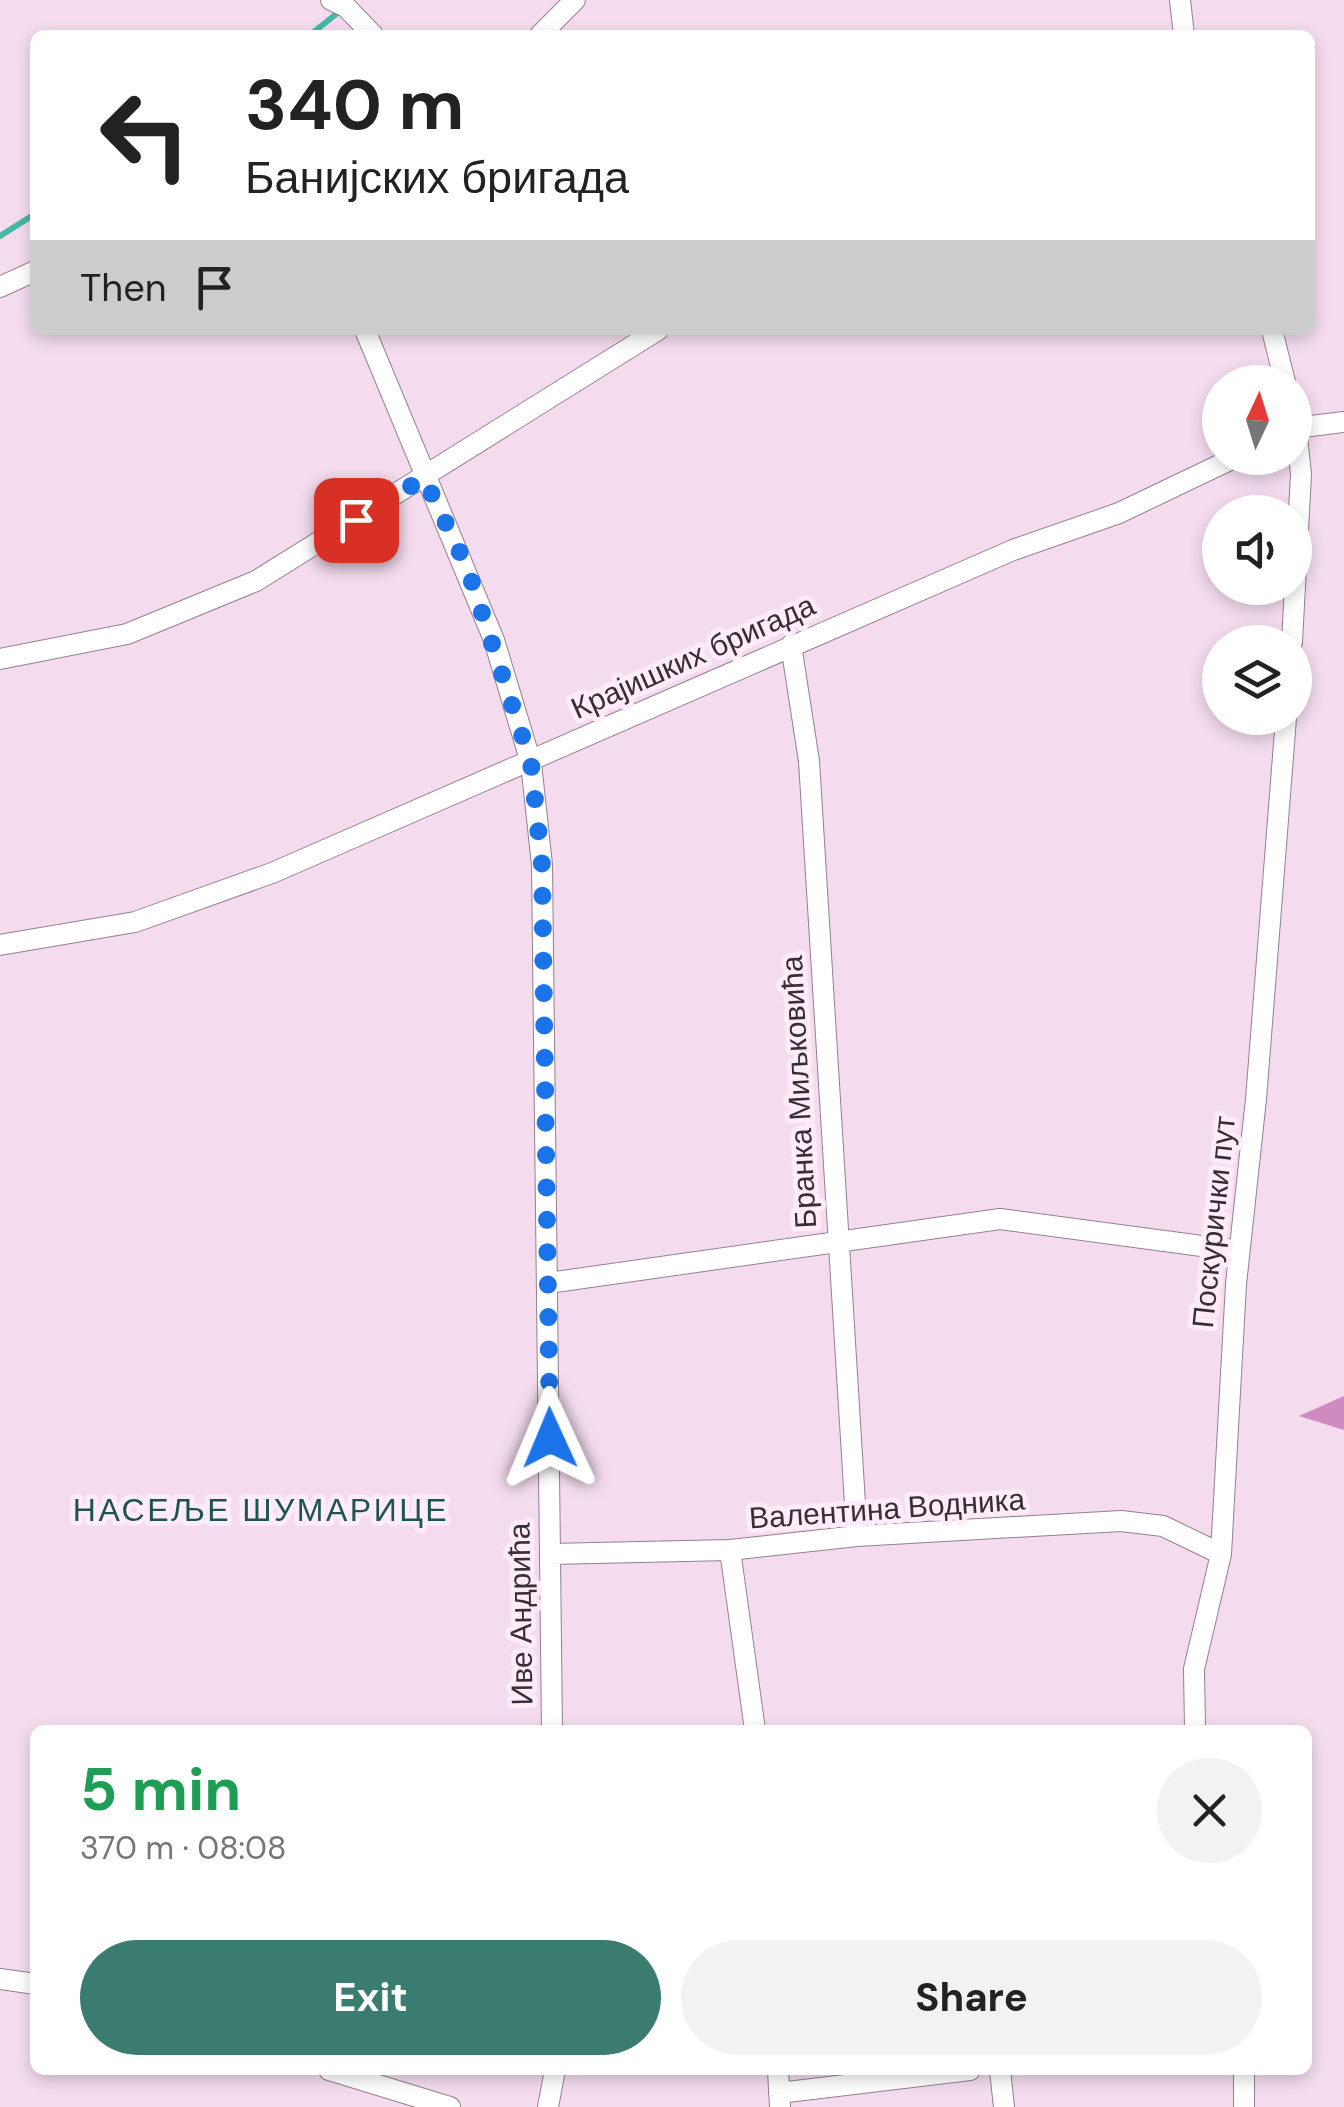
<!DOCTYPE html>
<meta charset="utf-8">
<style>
body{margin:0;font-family:"DM Sans",sans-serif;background:#f2f2f2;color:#222;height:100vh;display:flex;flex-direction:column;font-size:38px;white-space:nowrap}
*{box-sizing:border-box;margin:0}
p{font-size:32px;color:#767676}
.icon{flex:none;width:55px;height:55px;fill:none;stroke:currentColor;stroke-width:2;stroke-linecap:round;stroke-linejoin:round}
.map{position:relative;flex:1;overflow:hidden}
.drawer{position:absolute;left:30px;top:1725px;width:1282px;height:350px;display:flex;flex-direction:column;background:#fff;border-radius:15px;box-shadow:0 5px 15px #0003}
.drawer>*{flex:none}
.banner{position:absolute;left:30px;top:30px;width:1285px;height:305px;border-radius:15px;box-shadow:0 5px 15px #0003;background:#fff;color:#222;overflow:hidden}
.needle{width:65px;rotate:4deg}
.tools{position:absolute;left:1202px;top:365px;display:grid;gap:20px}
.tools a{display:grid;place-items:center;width:110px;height:110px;border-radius:50%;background:#fff;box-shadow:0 5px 15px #0003;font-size:50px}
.pin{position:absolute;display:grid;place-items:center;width:85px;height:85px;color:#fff;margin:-42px;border-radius:20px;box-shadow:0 5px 15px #0006}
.me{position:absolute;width:110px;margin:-55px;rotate:359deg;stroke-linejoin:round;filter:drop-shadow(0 0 8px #0008)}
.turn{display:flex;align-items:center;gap:35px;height:210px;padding:0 50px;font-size:45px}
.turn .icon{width:130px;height:130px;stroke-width:2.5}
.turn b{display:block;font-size:70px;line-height:85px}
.then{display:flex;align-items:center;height:95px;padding:0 50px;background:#0003;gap:20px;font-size:38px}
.round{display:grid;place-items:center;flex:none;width:105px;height:105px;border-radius:52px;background:#f2f2f2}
.summary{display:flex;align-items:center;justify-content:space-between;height:170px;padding:0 50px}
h1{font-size:60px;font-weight:700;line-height:75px;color:#1e9e55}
.cta{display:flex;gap:20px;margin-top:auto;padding:20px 50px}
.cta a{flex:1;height:115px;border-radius:60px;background:#3a7d70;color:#fff;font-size:40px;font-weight:700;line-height:115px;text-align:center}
.cta a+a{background:#f2f2f2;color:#222}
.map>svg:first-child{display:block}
</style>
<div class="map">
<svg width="1344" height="2107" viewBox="0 0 1344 2107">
<rect width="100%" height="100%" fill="#f4dcee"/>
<!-- forest -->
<path fill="#cf8abf" d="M1344,1396V1430L1299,1416Z"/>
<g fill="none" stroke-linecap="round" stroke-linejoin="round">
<!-- stream -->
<path stroke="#46b8a3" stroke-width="6" d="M310,35L340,11
M0,236L35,214"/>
<defs>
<path id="minor" d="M331,0L346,7L373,35
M1180,0L1184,35
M540,35L575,0
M0,287L35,271
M365,330L494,640L531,763L542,865L552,1730
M1272,330L1285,382
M1295,428L1344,422
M1292,642L1301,474L1295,419
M791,645L809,761L857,1536
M0,659L127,634L256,581L658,330
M0,945L135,922L272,873L1013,550L1119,513L1234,458
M548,1283L1000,1219L1239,1251
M730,1550L755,1730
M550,1554L730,1550L857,1536L1121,1521L1163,1526L1221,1554
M1195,1730L1194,1669L1221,1554L1236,1284L1256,1099L1286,718
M0,1979L35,1984
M329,2070L450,2107
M778,2070L780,2107
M1000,2070L1004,2107
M1244,2070V2107
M779,2093L970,2070
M548,2107L555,2070"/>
</defs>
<!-- minor casing -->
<use href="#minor" stroke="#957f8f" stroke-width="22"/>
<!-- minor -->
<use href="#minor" stroke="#fff" stroke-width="20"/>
</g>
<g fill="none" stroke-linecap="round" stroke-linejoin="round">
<!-- route -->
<path stroke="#1a73e8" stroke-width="18" stroke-dasharray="0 32.4" d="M356,520L424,478L467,567L531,763L542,865L550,1438"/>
</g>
<g text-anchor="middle" stroke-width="10" stroke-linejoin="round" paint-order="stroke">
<!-- street labels -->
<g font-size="30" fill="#382f36" stroke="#ffebf9">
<text transform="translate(693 657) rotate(-24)" y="10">Крајишких бригада</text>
<text transform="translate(799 1092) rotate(-93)" y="10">Бранка Миљковића</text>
<text transform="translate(1214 1222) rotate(-84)" y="10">Поскурички пут</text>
<text transform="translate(887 1509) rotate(-4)" y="10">Валентина Водника</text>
<text transform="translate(521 1614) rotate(-91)" y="10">Иве Андрића</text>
</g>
<!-- neighbourhood labels -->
<g font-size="32" letter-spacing="2.5" fill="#1e554a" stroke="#ffebf9">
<text x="261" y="1521">НАСЕЉЕ ШУМАРИЦЕ</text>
</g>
</g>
</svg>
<div class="tools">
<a><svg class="needle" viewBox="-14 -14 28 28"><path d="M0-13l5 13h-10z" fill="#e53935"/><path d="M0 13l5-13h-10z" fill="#767676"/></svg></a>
<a><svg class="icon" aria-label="sound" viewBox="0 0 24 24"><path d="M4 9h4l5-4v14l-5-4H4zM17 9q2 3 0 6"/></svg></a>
<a><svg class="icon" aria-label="layers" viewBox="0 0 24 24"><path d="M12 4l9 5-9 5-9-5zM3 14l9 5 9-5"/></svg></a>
</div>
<div class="pin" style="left:356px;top:520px;background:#d93025"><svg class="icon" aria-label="arrive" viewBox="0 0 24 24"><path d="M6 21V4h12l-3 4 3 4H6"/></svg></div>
<svg class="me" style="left:550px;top:1438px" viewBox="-20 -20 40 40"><path d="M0-17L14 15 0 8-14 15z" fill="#1a73e8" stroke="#fff" stroke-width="4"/></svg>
<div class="banner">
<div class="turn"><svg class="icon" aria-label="left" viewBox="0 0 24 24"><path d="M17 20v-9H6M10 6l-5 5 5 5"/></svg><div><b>340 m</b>Банијских бригада</div></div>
<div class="then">Then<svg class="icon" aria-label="arrive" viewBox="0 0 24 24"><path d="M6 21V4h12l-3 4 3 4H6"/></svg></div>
</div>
<section class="drawer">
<div class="summary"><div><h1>5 min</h1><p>370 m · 08:08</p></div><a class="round"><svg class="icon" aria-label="close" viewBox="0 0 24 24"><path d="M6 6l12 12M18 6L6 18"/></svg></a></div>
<div class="cta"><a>Exit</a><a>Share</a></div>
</section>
</div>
